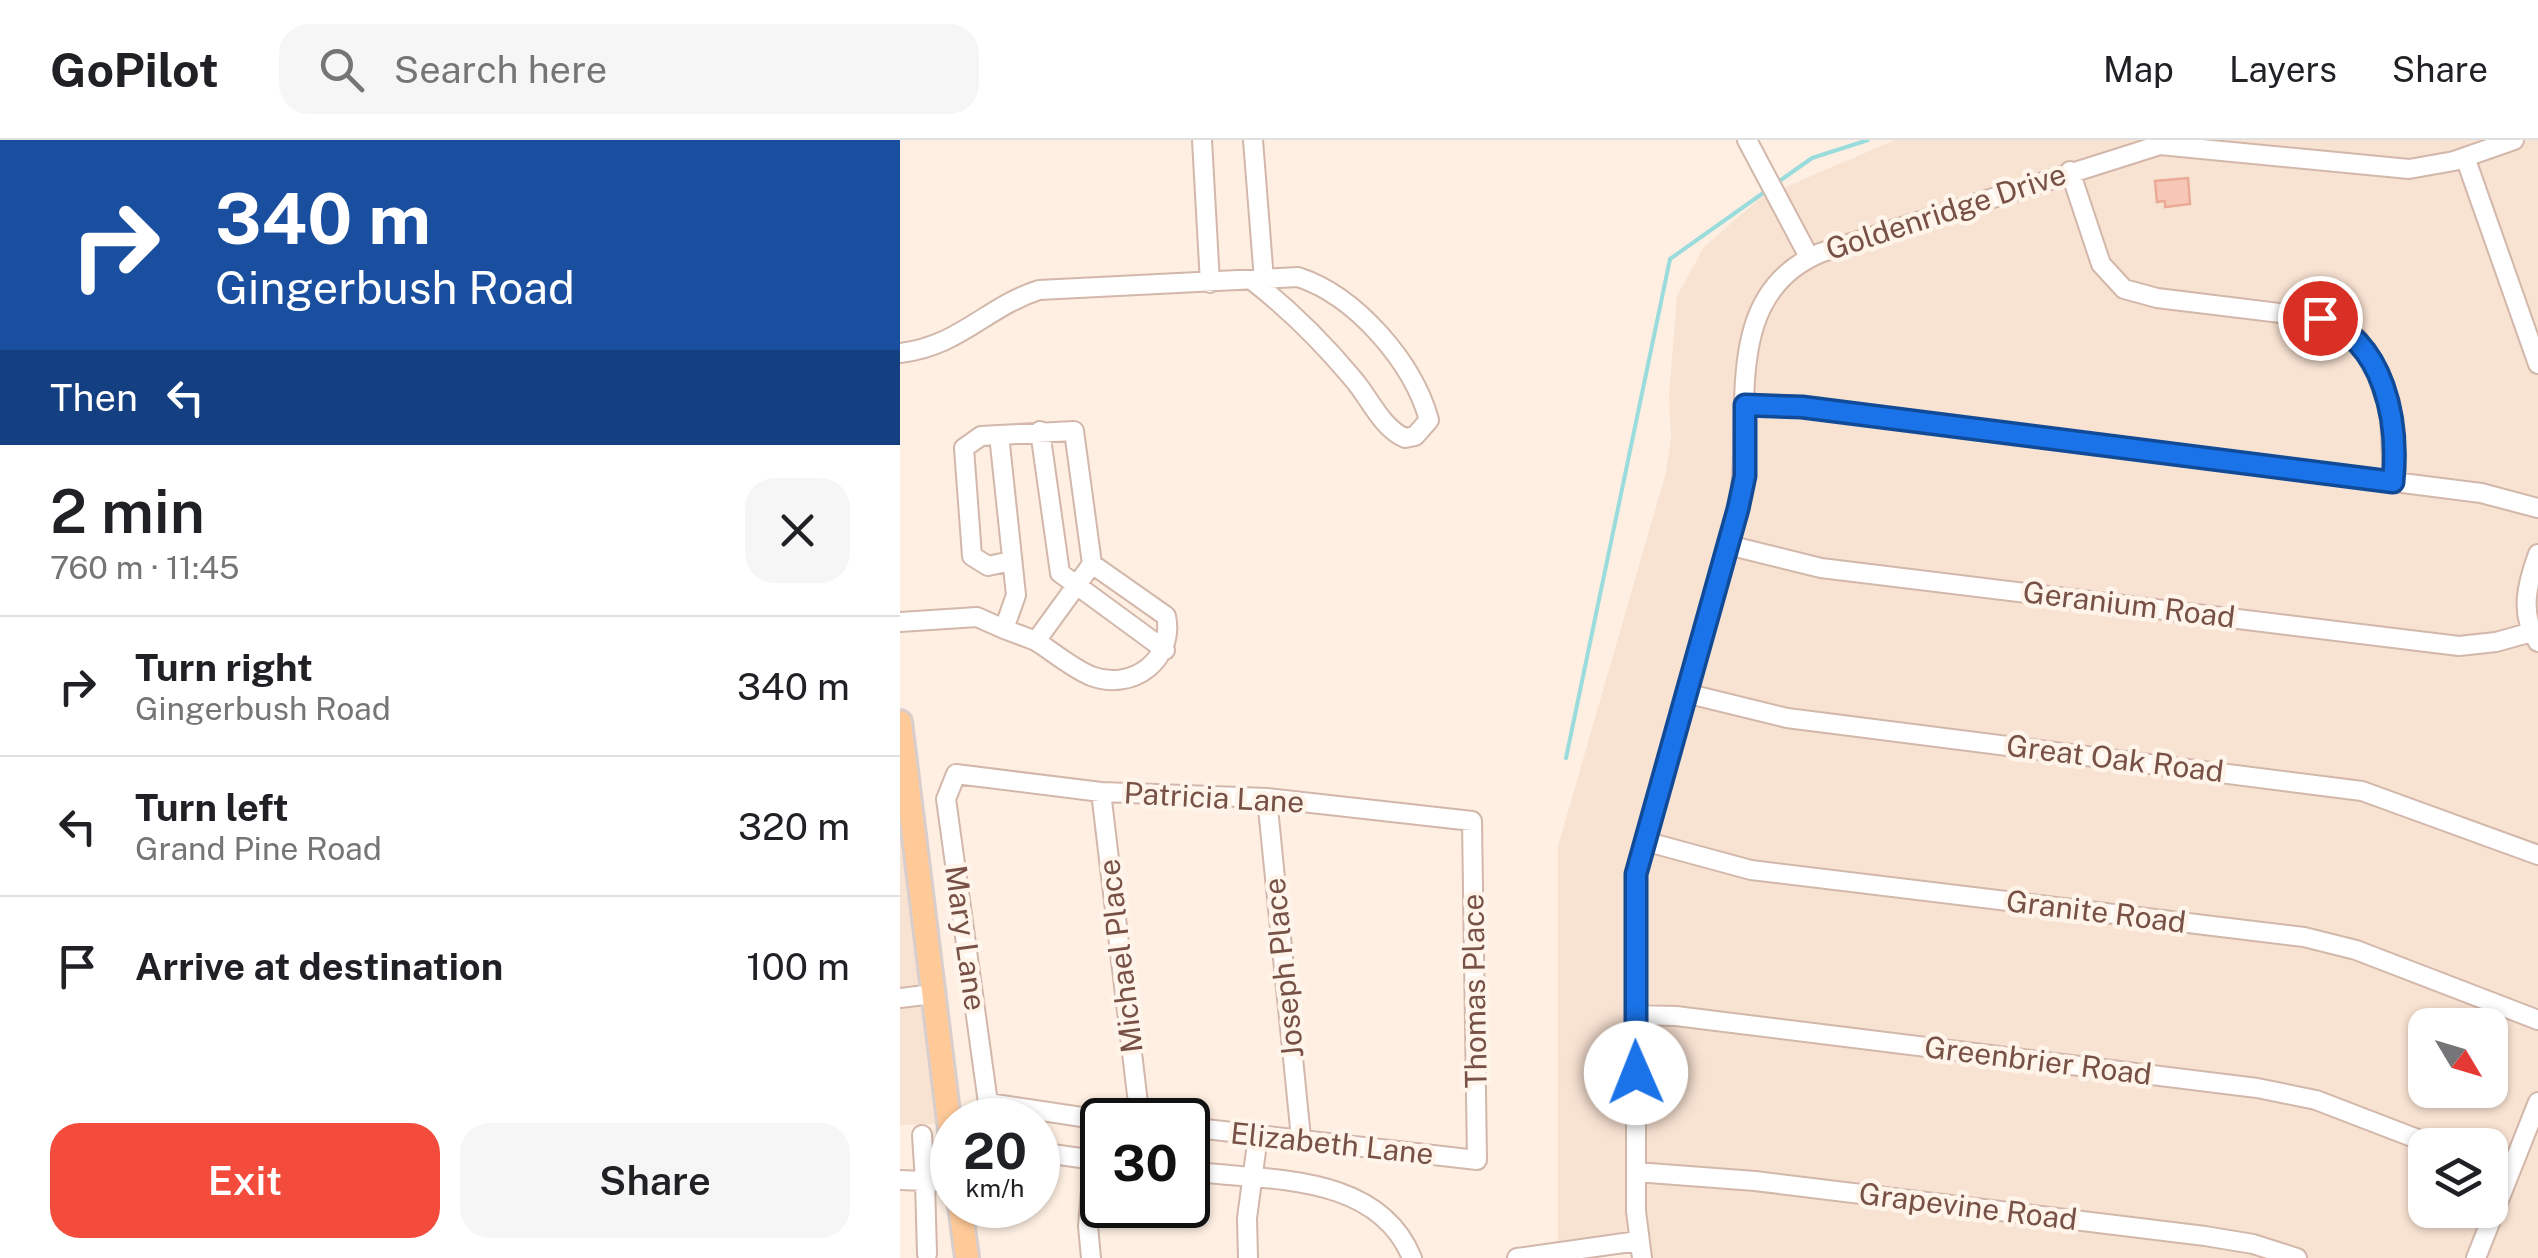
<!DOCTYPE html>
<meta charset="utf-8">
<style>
body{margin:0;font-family:"Public Sans",sans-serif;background:#f6f6f6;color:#202124;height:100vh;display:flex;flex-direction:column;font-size:38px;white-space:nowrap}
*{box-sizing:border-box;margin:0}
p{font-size:32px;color:#757577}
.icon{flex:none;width:55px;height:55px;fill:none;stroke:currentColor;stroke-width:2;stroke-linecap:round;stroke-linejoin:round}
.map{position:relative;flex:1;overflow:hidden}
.drawer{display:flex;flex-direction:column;background:#fff;width:900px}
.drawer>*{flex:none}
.hud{background:#1a4fa0;color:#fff;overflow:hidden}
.needle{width:65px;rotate:128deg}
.controls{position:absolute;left:1508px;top:868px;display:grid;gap:20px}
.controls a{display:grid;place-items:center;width:100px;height:100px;border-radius:20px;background:#fff;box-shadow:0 2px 8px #0004;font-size:50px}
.speed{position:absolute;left:30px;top:958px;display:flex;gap:20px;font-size:50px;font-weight:700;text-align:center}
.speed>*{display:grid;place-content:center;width:130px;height:130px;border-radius:50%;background:#fff;box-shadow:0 2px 8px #0004;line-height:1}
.speed small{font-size:25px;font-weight:400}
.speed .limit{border:5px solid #111;border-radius:15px;background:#fff;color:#111}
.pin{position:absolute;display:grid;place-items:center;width:85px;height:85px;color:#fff;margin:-42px;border:5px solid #fff;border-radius:50%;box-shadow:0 2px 10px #0007}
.me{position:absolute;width:110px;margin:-55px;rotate:359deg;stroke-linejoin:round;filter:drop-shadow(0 0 8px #0008)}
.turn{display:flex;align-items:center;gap:35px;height:210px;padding:0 50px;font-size:45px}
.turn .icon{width:130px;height:130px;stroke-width:2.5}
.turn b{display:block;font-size:70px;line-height:85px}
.then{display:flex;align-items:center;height:95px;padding:0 50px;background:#0003;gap:20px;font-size:38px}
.round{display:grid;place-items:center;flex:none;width:105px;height:105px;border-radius:30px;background:#f6f6f6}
.summary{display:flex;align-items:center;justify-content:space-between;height:170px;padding:0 50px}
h1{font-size:60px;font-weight:600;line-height:75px}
.button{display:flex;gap:20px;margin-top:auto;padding:20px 50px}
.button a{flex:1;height:115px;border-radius:30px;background:#f34c3c;color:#fff;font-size:40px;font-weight:600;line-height:115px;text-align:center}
.button a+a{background:#f6f6f6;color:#202124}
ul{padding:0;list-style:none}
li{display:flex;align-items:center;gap:30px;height:140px;padding:0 50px;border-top:2px solid #e0e0e0}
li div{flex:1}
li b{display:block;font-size:38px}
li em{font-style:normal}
header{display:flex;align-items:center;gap:60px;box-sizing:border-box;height:140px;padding:0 50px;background:#fff;border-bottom:2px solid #e0e0e0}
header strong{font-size:48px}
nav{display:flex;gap:55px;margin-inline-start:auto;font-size:35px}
.search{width:700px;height:90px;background:#f6f6f6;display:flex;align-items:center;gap:25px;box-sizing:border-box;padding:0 35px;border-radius:30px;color:#757577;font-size:38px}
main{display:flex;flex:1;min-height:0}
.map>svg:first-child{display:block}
</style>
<header>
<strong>GoPilot</strong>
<div class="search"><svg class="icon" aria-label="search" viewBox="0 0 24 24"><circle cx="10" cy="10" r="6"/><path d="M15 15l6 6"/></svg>Search here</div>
<nav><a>Map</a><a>Layers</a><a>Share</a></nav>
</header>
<main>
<section class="drawer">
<div class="hud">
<div class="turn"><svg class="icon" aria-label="right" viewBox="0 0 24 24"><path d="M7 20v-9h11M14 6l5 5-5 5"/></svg><div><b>340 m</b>Gingerbush Road</div></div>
<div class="then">Then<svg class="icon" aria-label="left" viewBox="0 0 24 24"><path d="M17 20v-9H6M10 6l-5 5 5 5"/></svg></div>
</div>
<div class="summary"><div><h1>2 min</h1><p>760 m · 11:45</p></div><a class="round"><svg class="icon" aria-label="close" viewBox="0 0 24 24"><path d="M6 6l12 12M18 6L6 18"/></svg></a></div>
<ul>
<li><svg class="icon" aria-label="right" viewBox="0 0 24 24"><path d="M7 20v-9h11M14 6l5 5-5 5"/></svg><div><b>Turn right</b><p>Gingerbush Road</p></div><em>340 m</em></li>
<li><svg class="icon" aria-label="left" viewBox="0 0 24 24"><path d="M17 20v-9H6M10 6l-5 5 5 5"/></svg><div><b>Turn left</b><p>Grand Pine Road</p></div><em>320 m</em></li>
<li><svg class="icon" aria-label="arrive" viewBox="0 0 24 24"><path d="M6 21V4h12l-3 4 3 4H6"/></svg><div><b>Arrive at destination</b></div><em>100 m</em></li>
</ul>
<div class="button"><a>Exit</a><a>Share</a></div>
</section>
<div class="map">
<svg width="1638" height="1118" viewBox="0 0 1638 1118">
<rect width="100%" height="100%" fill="#feefe2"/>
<!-- residential -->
<path fill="#f8e2d2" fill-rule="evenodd" d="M995,0H1638V1118H737L728,1094L658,1102V706L765,336L771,299L769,256L777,156L804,107L860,58ZM1525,885H1590V950H1525ZM1525,1005H1590V1070H1525Z
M0,643L36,984L0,985Z"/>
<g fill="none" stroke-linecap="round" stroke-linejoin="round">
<!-- stream -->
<path stroke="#9adbdc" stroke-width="4" d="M878,42L912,18L968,0
M666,618L770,119L866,51"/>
</g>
<!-- building -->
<path fill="#f6c7b7" stroke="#eaaa96" stroke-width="2.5" d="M1288,38L1290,64L1265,67V61L1257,62L1255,41Z"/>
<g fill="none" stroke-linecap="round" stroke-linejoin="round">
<defs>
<path id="minor" d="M302,0L310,143
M353,0L364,140
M847,0L909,117
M1565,17L1638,224
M1170,31L1201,124L1224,149L1257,158L1421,178L1457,198L1473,222L1490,273L1493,342
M0,213C60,206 86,167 139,150L398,137C456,156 513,222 529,280L515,296L505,298C482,288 470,259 454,240C424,204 390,170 353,141
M845,265L903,267L1581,353L1638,368
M140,291L160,433L265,510
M99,295L174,291L192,424L136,501L104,489
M828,405L921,428L1559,506L1596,502L1632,492
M1638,414C1627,444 1619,474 1638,502
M0,482L77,477L104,489L116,455L99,295L81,296L64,308L72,416L88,426L111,421
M136,501C153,512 172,528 191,536C233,552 275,519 266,476L192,424
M785,553L887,578L1462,651L1638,715
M201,652L240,980
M367,658L401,998
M744,701L851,730L1404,797L1456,810L1638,880
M0,858L33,854
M735,875L776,876L1357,948L1416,960L1533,1005
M202,980L88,963L46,659L56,634L201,652L367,658L572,681L577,1020L288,987
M138,1012L202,1021
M288,1031C364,1041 477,1031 512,1118
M736,1032L855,1041L1305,1096L1353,1104L1397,1118
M0,1040L25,1041L22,995
M27,1114L25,1041L52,1042
M191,1118L188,1086L197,980
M348,1118L347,1078L358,996
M617,1118L738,1101
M742,1118L736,1071V734L838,369C855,282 816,157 920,113L1260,5L1509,29L1554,21L1614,0
M1576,1118L1638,962"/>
<path id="major" d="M0,582L52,1005
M60,1065L67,1118"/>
</defs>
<!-- minor casing -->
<use href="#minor" stroke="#d2b7aa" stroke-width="22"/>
<!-- major casing -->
<use href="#major" stroke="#d9cecb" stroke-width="28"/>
<!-- minor -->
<use href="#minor" stroke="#fff" stroke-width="18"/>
<!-- major -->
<use href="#major" stroke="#ffca98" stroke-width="22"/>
</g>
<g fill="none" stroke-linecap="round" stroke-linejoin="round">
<defs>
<path id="route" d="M736,933V734L838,369L845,336V265L902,267L1493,342C1499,281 1485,201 1420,178"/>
</defs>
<!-- route casing -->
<use href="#route" stroke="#114b97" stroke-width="25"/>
<!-- route -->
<use href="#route" stroke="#1a73e8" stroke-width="18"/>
</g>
<g text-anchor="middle" stroke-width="9" stroke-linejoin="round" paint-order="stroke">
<!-- street labels -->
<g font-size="30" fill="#785146" stroke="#fff4ea">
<text transform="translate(1046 72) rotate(-18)" y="10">Goldenridge Drive</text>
<text transform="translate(1229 465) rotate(7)" y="10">Geranium Road</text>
<text transform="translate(1215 619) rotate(7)" y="10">Great Oak Road</text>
<text transform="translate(314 658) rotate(3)" y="10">Patricia Lane</text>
<text transform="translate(1196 772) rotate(7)" y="10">Granite Road</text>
<text transform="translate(65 798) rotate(82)" y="10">Mary Lane</text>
<text transform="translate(221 816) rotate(-97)" y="10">Michael Place</text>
<text transform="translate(384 828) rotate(-96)" y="10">Joseph Place</text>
<text transform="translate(575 851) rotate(-91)" y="10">Thomas Place</text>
<text transform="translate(1138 921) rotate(7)" y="10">Greenbrier Road</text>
<text transform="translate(432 1004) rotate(6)" y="10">Elizabeth Lane</text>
<text transform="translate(1068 1067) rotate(7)" y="10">Grapevine Road</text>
</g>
</g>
</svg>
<div class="controls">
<a><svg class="needle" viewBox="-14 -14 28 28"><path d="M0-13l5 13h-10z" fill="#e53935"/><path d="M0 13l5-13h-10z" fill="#757577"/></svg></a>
<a><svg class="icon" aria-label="layers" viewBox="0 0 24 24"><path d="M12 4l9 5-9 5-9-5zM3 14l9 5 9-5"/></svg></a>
</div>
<div class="speed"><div>20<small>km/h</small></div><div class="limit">30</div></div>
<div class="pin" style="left:1420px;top:178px;background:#d93025"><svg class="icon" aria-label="arrive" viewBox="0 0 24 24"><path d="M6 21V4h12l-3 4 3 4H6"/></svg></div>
<svg class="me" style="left:736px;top:933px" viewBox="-20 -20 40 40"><circle r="19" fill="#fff"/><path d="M0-13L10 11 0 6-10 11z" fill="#1a73e8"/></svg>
</div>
</main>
